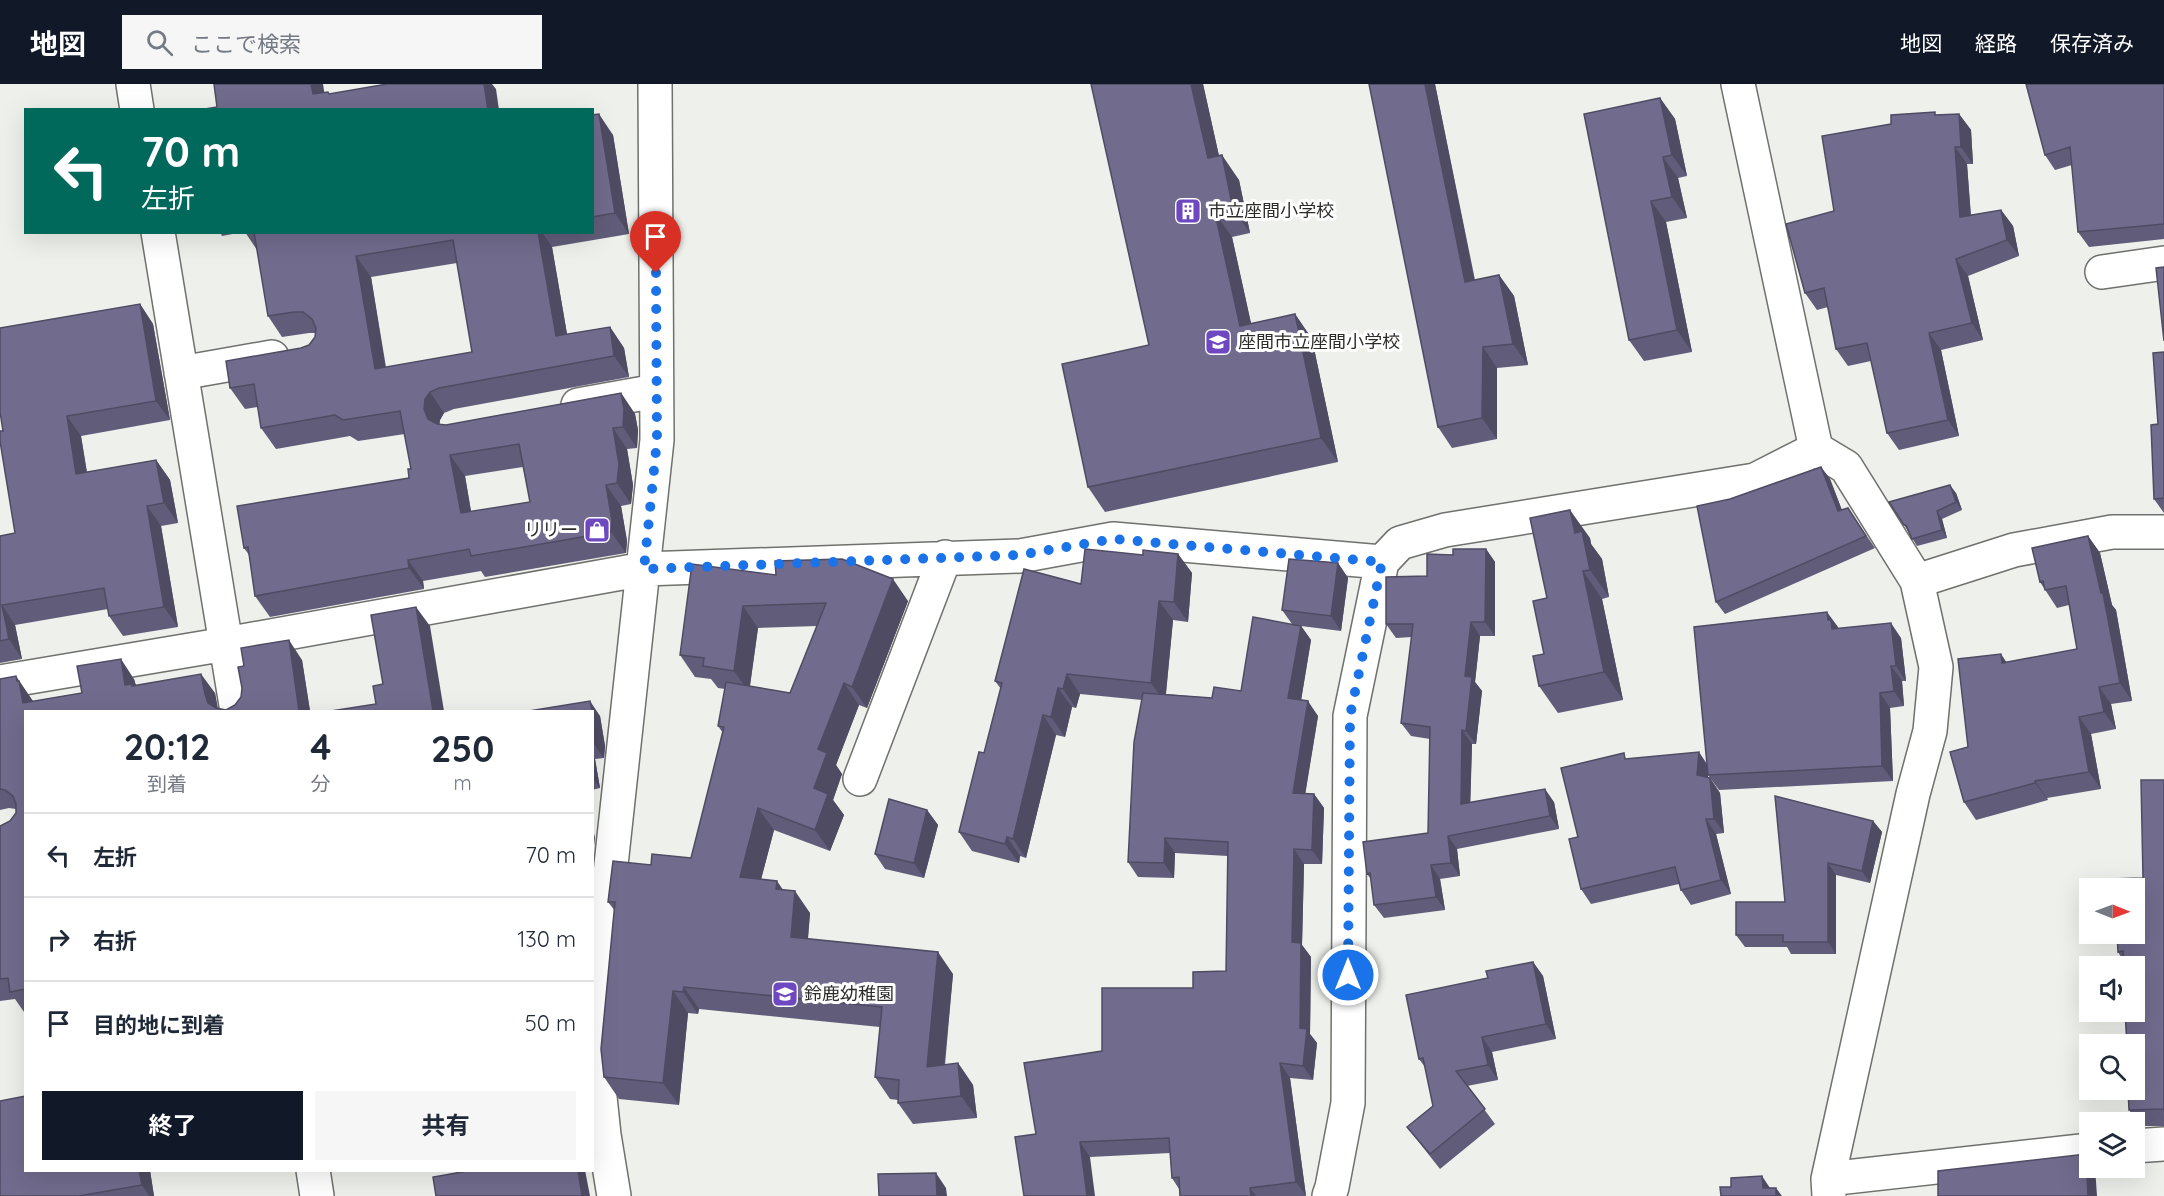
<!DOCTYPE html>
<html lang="ja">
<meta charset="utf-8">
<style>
body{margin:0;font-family:Quicksand,"Noto Sans JP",sans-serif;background:#f6f6f7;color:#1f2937;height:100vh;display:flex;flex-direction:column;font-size:22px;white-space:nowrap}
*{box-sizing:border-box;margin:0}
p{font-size:20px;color:#747a83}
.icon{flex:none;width:33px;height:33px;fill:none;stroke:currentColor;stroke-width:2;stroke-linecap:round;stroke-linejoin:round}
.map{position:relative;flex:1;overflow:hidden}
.sheet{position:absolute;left:24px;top:626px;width:570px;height:462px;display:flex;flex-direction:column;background:#fff;border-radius:0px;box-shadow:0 6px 24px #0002}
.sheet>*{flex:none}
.banner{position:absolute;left:24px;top:24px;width:570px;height:126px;border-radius:0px;box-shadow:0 6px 24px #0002;background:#00695c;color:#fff;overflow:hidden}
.needle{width:39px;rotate:91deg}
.fabs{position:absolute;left:2079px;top:794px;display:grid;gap:12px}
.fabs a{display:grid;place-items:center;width:66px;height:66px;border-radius:0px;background:#fff;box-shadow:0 6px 24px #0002;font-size:30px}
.pin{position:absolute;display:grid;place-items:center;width:51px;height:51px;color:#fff;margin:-62px -26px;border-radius:50% 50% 50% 0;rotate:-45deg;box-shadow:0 0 6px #0007}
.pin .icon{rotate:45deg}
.me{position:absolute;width:66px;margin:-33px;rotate:0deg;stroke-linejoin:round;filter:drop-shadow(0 0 4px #0008)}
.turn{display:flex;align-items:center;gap:21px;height:126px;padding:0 18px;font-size:27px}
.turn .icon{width:78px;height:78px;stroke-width:2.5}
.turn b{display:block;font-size:42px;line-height:51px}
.eta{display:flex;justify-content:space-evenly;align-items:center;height:102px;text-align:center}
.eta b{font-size:36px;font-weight:700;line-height:42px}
.cta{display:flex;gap:12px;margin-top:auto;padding:12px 18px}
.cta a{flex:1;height:69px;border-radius:0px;background:#111827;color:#fff;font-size:24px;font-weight:700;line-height:69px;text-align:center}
.cta a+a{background:#f6f6f7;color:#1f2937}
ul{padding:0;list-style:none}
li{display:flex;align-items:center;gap:18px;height:84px;padding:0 18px;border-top:2px solid #e0e1e3}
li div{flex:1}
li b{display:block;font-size:22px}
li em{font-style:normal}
header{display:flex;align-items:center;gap:36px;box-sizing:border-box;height:84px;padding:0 30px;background:#111827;color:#fff}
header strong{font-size:28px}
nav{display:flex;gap:33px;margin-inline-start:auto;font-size:21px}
.search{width:420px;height:54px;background:#f6f6f7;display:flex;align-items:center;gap:15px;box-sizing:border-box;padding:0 21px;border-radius:0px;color:#747a83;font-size:22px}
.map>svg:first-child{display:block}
</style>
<header>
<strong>地図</strong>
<div class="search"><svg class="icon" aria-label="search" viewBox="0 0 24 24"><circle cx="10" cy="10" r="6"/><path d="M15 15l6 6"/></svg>ここで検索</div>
<nav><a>地図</a><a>経路</a><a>保存済み</a></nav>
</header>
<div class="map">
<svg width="2164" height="1112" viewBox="0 0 2164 1112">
<rect width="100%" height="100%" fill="#eef0eb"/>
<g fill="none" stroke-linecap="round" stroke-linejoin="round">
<defs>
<path id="minor" d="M133,0L137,26
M1738,0L1816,365L1846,383L1917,497L1936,583L1930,647L1913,710L1828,1095L1829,1112
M158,148L237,627
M2102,188L2164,179
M181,289L272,273
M578,321L656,307
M1917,497L2014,466L2112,448H2164
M0,598L226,560L644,485L1020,472L1113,455L1382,478
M860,695L945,473
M2134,1062L2164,1060
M313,1086L317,1112
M1828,1095L2090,1066
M614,1112L604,1051L593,947L657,356L655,0
M1329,1112L1332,1103L1348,1019L1350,632L1382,478L1400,459L1445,446L1755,396L1816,365"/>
</defs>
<!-- minor casing -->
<use href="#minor" stroke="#6f716c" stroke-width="36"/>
<!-- minor -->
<use href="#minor" stroke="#fff" stroke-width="33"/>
</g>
<!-- wall -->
<path fill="#615c79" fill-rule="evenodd" d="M1203,0L1219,72L1239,96L1250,149L1232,153L1251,240L1295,230L1312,255L1338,378L1105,428L1088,403L1149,261Z
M1369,0H1435L1475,196L1499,191L1514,212L1528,281L1497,284V355L1452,364L1438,343Z
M2164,0V155L2089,163L2078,148L2072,81L2055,86L2045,71Z
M1660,14L1675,35L1687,92L1678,94L1687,134L1666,138L1692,268L1644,277L1629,256Z
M1959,30L1971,46L1973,80H1967L1971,131L2001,126L2013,142L2019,172L1968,192L1983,256L1941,266L1959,352L1899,366L1887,349L1871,277L1848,282L1836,265L1828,223L1817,226L1805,209L1834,127L1891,40L1937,31Z
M592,31L613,51L629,150L552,163L567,250L610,243L624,264L629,293L454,325L444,329L440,336L439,340L446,341L621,309L635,330L638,346L637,364L627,365L633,401L631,420L621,422L627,457L626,469L485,493L481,487L423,497L424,505L270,533L255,512L249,471L244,464L409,394L411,385L405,350L358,357L350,352L276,365L261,344L258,323L245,325L230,304L309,261L315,253V249H309L282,253L268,232L257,166L245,148H592ZM457,179L472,268L386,283L371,193ZM523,383L530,418L471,428L465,392Z
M220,148H243L222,152Z
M140,220L153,240L170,336L81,352L87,388L156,376L170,396L178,439L161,442L178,543L123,552L109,532L108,525L15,541L22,575L0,579V452L15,449L3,347Z
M2164,268V429L2154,415L2158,340Z
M1821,383L1830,395L1842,426L1856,436L1875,464L1725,530L1716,518L1730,415Z
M1956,409L1962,426L1942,435L1947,454L1917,462L1904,441Z
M2088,452L2100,469L2112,521L2116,526L2132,617L2111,620L2116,645L2091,650L2101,705L2047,714L2048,716L1976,736L1964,718L1968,663L2007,578L2077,565L2069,521L2057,524L2040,498Z
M1590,454L1591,460L1602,475L1609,513L1602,515L1623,616L1558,629L1539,602L1544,570L1547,514Z
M1486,465L1495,478V552H1480L1475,598L1482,607L1476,660H1472L1470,718H1554L1559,745L1457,765L1460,792L1440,795L1445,826L1384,834L1374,821L1371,795L1367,790L1428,749L1430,655L1411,652L1401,639L1412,553L1396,554L1386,540L1427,492L1453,471Z
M1178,470L1192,489L1188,538L1173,536L1166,610L1212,614L1241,607L1292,540L1282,526L1338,479L1348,494L1341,547L1301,542L1311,556L1301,616L1318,632L1305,710H1314L1324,724L1322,780H1304L1302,861L1311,873L1310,950L1317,959L1313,996L1290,994L1306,1112H1180L1179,1105L1172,1094L1170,1069L1090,1073L1036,1050L1102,967L1193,904L1226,887L1228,772L1175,769L1174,794L1138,793L1128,778L1142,616L1080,610L1076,624L1072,623L1065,653L1056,651L1026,774L1020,772L1019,779L972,767L959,748L984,669L1001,605L995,597L1143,471Z
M692,480L908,517L867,624L859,621L836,681L842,690L833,716L844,731L830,767L774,746L761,795L783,806L810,829L808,855L953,890L945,981L958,979L973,1001L977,1034L913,1040L898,1019V1016L890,1015L875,993L880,943L699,925L698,930L688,929L679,1021L619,1015L604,993L615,827L608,818L651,781L691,774L723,649L718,642L725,605L718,604L711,595L695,593L680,571ZM817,542L790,609L750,602L758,544Z
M1838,543V545L1901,554L1906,597H1902L1904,622L1890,624L1893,697L1719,706L1708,691V693L1710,694L1720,709L1724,749L1716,750L1731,810L1691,821L1681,806L1679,800L1591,820L1581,805L1578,753L1628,675L1707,680Z
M302,576L310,627H26V928H24L15,915L0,917V742L10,737L16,729V725L9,724L0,726V595L33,617L82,609L134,595L136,601L215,609L218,625L226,626L235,621Z
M592,627L600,632L605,662L604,674L595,675L600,704L592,706Z
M2164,696V1042H2141L2129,1026L2123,876L2118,868L2134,849L2143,794Z
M927,726L938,741L924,794L885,785L875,770Z
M1873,737L1882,748L1870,799L1836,791V870H1791L1787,863H1745L1736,851L1785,818Z
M1533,878L1543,892L1556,955L1492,968L1498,996L1467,1002L1495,1040L1440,1085L1407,1043L1433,1022L1425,983L1419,975L1488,894Z
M26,1086H150L154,1112H0Z"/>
<!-- shaded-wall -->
<path fill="#4f4b63" d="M311,0H323L327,26L313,10Z
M484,0H492L496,5L499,26H488Z
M1191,0H1203L1225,99L1208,74Z
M1425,0H1435L1479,219L1465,198Z
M1660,14L1675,35L1687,92L1672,71Z
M599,30L613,51L629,150L615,129Z
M1959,30L1971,46L1973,80L1961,63Z
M1955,63L1967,80L1972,150L1960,133Z
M1222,71L1239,96L1250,149L1233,125Z
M1663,73L1678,94L1687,134L1672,113Z
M1651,117L1666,138L1692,268L1677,246Z
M2001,126L2013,142L2019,172L2007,156Z
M1215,129L1232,153L1257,266L1240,242Z
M538,148H542L552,163L571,273L556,252Z
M356,172L371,193L389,306L375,285Z
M1956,175L1968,192L1983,256L1972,239Z
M1499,191L1514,212L1528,281L1513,260Z
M140,220L153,240L170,336L156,317Z
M1295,230L1312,255L1338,378L1321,354Z
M610,243L624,264L629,293L614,272Z
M1929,249L1941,266L1959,352L1948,336Z
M1483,263L1497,284V355L1482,334Z
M430,308L444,329L440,336L439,346L428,335L424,325L425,315Z
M621,309L635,330L638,346L637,364L623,343Z
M67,332L81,352L90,409L76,390Z
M613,344L627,365L633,401L631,420L617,399Z
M450,371L465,392L475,450L461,429Z
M156,376L170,396L178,439L164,419Z
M1821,383L1830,395L1847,440L1838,427Z
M606,401L621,422L627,457L626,469L611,448Z
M1950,401L1956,409L1962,426L1956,418Z
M147,422L161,442L178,543L164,523Z
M1570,426L1590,454L1591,460L1602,475L1609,513L1590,486L1575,449Z
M1937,427L1942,435L1947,454L1942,446Z
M2088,452L2100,469L2112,521L2116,526L2132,617L2120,599Z
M1486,465L1495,478V552L1485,538Z
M1178,470L1192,489L1188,538L1174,518Z
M408,476L423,497L424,505L409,484Z
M1338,479L1348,494L1341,547L1331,532Z
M1583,487L1602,515L1623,616L1604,588Z
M893,495L908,517L867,624L852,603Z
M1159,517L1173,536L1165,618L1151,599Z
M2,521L15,541L22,575L9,555Z
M743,522L758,544L749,608L734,587Z
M416,523L430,542L444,627H433Z
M1827,528L1838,543V546L1832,545L1828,536Z
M1471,538L1480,552L1475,598L1482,607L1476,660L1466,647L1465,592Z
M1891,539L1901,554L1906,597L1896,582Z
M1301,542L1311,556L1299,629L1288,614Z
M289,556L302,576L310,627H299Z
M2001,570L2013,588L2002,579Z
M121,575L134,595L137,607L125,601Z
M1891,582L1902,597L1904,622L1894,607Z
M201,590L215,609L218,627L208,619L205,610Z
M1067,590L1080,610L1076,624L1063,605Z
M16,592L33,617L35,627L23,619Z
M844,599L859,621L836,681L842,690L833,716L844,731L830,767L815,746L814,704L818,665Z
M2099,603L2111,620L2116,645L2104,628Z
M1058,604L1072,623L1065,653L1051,633Z
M1880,609L1890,624L1893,697L1882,682Z
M590,617L600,632L605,662L604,674L593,659L592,627Z
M1308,617L1318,632L1303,724L1293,709Z
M1043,631L1056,651L1026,774L1013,755Z
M2079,633L2091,650L2101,705L2089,688Z
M1462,646L1472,660L1470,733L1461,720Z
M1699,668L1709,683L1707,705L1697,691Z
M592,672L595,675L600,704L592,694Z
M1710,694L1720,709L1724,749L1714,735Z
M2035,697L2047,714L2048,716L2035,699Z
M1545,705L1554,718L1559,745L1550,732Z
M1314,710L1324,724L1322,780L1312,766Z
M758,724L774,746L756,815L740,793Z
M927,726L938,741L924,794L914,779Z
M1706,735L1716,750L1731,810L1721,796Z
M1873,737L1882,748L1870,799L1862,787Z
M592,739L595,754L593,770L592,769Z
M1448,752L1457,765L1460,792L1451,779Z
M1007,753L1020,772L1019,779L1005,760Z
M1165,754L1175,769L1174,794L1164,779Z
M1294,765L1304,780L1302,861L1311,873L1310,950L1317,959L1313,996L1303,982L1292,858Z
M1828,779L1836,791V870L1828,858Z
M1431,781L1440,795L1445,826L1436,813Z
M777,797L792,819L776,805Z
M795,807L810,829L806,875L791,853Z
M938,868L953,890L942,1004L927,983Z
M1533,878L1543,892L1556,955L1546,940Z
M684,903L699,925L698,930L683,908Z
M673,907L688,929L679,1021L663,999Z
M1482,953L1492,968L1498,996L1488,981Z
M958,979L973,1001L977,1034L961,1012Z
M1280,979L1290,994L1306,1112L1296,1098Z
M1080,1058L1090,1073L1095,1112H1087Z
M2086,1070L2090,1075V1083H2095L2097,1112H2088Z
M139,1086L150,1087L154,1112H149L142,1101Z
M578,1086H585L590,1112H582Z
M936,1089L946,1104L947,1112H937Z
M1762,1092L1772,1107L1763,1104Z
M1250,1104L1256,1112H1251Z
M1776,1104L1782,1112H1776Z"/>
<!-- building -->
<path fill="#716b8d" stroke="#4f4b63" stroke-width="1.5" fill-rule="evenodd" d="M214,0H311L313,10L328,8L329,10L387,0H484L488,26H199L217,23Z
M1091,0H1191L1208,74L1222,71L1233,125L1215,129L1240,242L1295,230L1321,354L1088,403L1062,280L1149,261Z
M1369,0H1425L1465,198L1499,191L1513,260L1483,263L1482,334L1438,343Z
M2026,0H2164V140L2078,148L2070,63L2045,71Z
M1660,14L1672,71L1663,73L1672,113L1651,117L1677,246L1629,256L1584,30Z
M1935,28V31L1959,30L1961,63H1955L1960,133L2001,126L2007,156L1956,175L1972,239L1929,249L1948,336L1887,349L1867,259L1836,265L1824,204L1805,209L1786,140L1834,127L1822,52L1891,40V31Z
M599,30L615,129L592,133V31Z
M254,148H538L556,252L610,243L614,272L439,304L430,308L425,315L424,325L428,335L437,340L446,341L621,309L624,325L623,343L613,344L619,380L617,399L606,401L612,437L611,448L471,472L469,465L408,476L409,484L255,512L248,463L244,464L237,422L409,394L408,385H411L400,327L343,336L335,331L261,344L254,300L230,304L226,277L301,264L309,261L315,253L316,244L312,235L303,228H294L268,232ZM453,156L472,268L375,285L356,172ZM519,360L530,418L461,429L450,371Z
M2164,183V257L2156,184Z
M140,220L156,317L67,332L76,390L156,376L164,419L147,422L164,523L109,532L104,504L2,521L9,555L0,557V452L15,449L0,357V347H3L0,328V244Z
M2164,268V414L2154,415L2151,341L2158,340L2153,269Z
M1821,383L1838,427L1848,424L1866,452L1716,518L1697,422L1730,415Z
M1950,401L1956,418L1937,427L1942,446L1912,455L1906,441H1904L1889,418Z
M1570,426L1575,449L1582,447L1590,486L1583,487L1604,588L1539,602L1533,572L1544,570L1533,517L1547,514L1530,434Z
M2088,452L2101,509H2103L2120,599L2099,603L2104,628L2079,633L2089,688L2035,697V699L1964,718L1950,668L1968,663L1958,575L2001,570L2002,579L2077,565L2066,502L2045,506L2043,497L2040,498L2032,464Z
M1085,465L1143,471V466L1178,470L1174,518L1159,517L1151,599L1067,590L1063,605L1058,604L1051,633L1043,631L1013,755L1007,753L1005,760L959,748L979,668L984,669L1002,599L995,597L1024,485L1081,500Z
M1453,465H1486L1485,538H1471L1465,592L1472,593L1466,647L1462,646L1461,720L1545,705L1550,732L1448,752L1451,779L1431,781L1436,813L1374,821L1370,789L1367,790L1363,758L1428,749L1430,643L1401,639L1413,540H1386V493L1427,492V470L1453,471Z
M842,475L893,495L852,603L844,599L818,665L827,669L814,704L828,710L815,746L758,724L740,793L777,797L776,805L795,807L791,853L938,868L927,983L958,979L961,1012L898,1019L899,996L875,993L882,923L684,903L683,908L673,907L663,999L604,993L601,965L615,818H608L613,777L651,781L652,770L691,774L724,643L718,642L726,598L790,609L826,519L743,522L734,587L703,582L704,574L680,571L692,480L776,491L775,477Z
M1289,475L1338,479L1331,532L1282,526Z
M416,523L433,627H331L376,620L373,602L383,600L371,531Z
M1827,528L1828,536H1831L1832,545L1891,539L1896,582H1891L1894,607L1880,609L1882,682L1708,691L1694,543Z
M1253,533L1301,542L1288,614L1308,617L1293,709L1314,710L1312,766L1294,765L1292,858L1301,859L1300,944L1307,945L1303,982L1280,979L1296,1098L1250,1104L1251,1112H1180L1179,1093L1172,1094L1169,1054L1080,1058L1087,1112H1024L1015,1053L1036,1050L1024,979L1102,967V904H1193V888L1226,887L1228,758L1165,754L1164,779L1128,778L1134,658L1143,609L1212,614L1214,603L1241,607Z
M289,556L299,627H26V905L10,908L8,894L0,895V742L10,737L16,729V720L13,712L5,706L0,705V595L16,592L17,597H19L23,619L82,609L77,582L121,575L125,601L132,600V602L201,590L205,610L208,619L216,624L226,626L235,621L241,613L242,604L238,583L244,582L241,564Z
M590,617L592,627H529Z
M592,633L595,647L593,659H592Z
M1699,668L1697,691L1710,694L1714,735H1706L1721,796L1681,806L1675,783L1581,805L1569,755L1578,753L1561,684L1624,669L1625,675Z
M2141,696H2164V1025L2129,1026L2128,1005H2134V960H2127L2125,927H2134V882H2124L2123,867L2118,868L2117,849H2134V804H2109V795L2143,794Z
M1775,712L1873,737L1862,787L1828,779V858H1783V851H1736V818H1785Z
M889,715L927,726L914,779L875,770Z
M1533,878L1546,940L1482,953L1488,981L1456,987L1485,1025L1430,1070L1407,1043L1433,1022L1423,974L1419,975L1406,911L1488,894L1486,887Z
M26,1012V1086H139L142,1101L79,1112H0V1017Z
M2086,1070L2088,1112H1938V1087Z
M473,1086H578L582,1112H436L433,1093Z
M936,1089L937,1112H879L878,1090Z
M1762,1092L1763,1104H1776V1112H1721L1720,1103H1731V1094Z"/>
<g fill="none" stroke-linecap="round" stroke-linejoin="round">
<!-- route -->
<path stroke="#1a73e8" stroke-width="10" stroke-dasharray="0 18" d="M656,189L657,356L644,485L1020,471L1113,455L1382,478L1350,632L1348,891"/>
</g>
<!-- icons -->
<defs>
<symbol id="building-square" viewBox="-11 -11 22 22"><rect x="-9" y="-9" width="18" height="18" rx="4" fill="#6d48c1" stroke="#fff"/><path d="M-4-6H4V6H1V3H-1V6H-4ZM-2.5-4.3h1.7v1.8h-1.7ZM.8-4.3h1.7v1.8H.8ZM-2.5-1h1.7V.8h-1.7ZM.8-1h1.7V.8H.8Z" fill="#fff"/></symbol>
<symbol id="school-square" viewBox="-11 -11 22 22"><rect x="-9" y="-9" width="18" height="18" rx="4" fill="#6d48c1" stroke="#fff"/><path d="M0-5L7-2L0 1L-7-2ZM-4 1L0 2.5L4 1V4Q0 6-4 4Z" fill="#fff"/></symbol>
<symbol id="shop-square" viewBox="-11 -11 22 22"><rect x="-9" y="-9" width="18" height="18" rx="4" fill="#6d48c1" stroke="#fff"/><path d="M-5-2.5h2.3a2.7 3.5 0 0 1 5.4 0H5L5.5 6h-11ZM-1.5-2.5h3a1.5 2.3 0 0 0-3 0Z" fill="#fff"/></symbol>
</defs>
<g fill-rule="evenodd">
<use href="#building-square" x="1173" y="112" width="30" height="30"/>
<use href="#school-square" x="1203" y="243" width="30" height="30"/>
<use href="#shop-square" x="582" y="431" width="30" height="30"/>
<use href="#school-square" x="770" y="895" width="30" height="30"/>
</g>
<g text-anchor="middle" stroke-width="6" stroke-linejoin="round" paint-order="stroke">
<!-- poi labels -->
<g font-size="18" fill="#2c2d2b" stroke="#fff" text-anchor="start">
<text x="1208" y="133">市立座間小学校</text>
<text x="1238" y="264">座間市立座間小学校</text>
<text x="578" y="452" text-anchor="end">リリー</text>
<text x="804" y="916">鈴鹿幼稚園</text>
</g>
</g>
</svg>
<div class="fabs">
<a><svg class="needle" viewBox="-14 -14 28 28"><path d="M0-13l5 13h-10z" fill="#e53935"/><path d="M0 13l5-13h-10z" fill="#747a83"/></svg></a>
<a><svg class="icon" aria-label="sound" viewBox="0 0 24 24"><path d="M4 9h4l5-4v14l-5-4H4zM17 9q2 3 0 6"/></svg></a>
<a><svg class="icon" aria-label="search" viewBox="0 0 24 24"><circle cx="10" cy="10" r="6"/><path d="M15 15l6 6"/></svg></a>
<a><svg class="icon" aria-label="layers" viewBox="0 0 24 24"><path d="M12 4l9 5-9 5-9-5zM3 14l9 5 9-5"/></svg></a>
</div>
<div class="pin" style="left:656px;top:189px;background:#d93025"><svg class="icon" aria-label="arrive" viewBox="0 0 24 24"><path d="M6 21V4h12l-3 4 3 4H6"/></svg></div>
<svg class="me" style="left:1348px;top:891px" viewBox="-20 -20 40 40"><circle r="17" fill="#1a73e8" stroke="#fff" stroke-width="3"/><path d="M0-11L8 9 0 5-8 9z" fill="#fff"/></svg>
<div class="banner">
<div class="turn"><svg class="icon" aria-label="left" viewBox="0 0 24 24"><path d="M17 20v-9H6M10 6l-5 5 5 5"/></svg><div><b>70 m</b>左折</div></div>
</div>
<section class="sheet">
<div class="eta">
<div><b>20:12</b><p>到着</p></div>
<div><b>4</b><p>分</p></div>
<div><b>250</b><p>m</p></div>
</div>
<ul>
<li><svg class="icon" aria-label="left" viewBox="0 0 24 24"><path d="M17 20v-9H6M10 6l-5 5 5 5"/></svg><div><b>左折</b></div><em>70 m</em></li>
<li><svg class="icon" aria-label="right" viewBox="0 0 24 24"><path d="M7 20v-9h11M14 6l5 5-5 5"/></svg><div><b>右折</b></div><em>130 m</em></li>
<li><svg class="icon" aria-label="arrive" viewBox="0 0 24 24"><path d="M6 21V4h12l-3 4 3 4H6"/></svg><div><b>目的地に到着</b></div><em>50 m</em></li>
</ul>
<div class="cta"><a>終了</a><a>共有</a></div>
</section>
</div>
